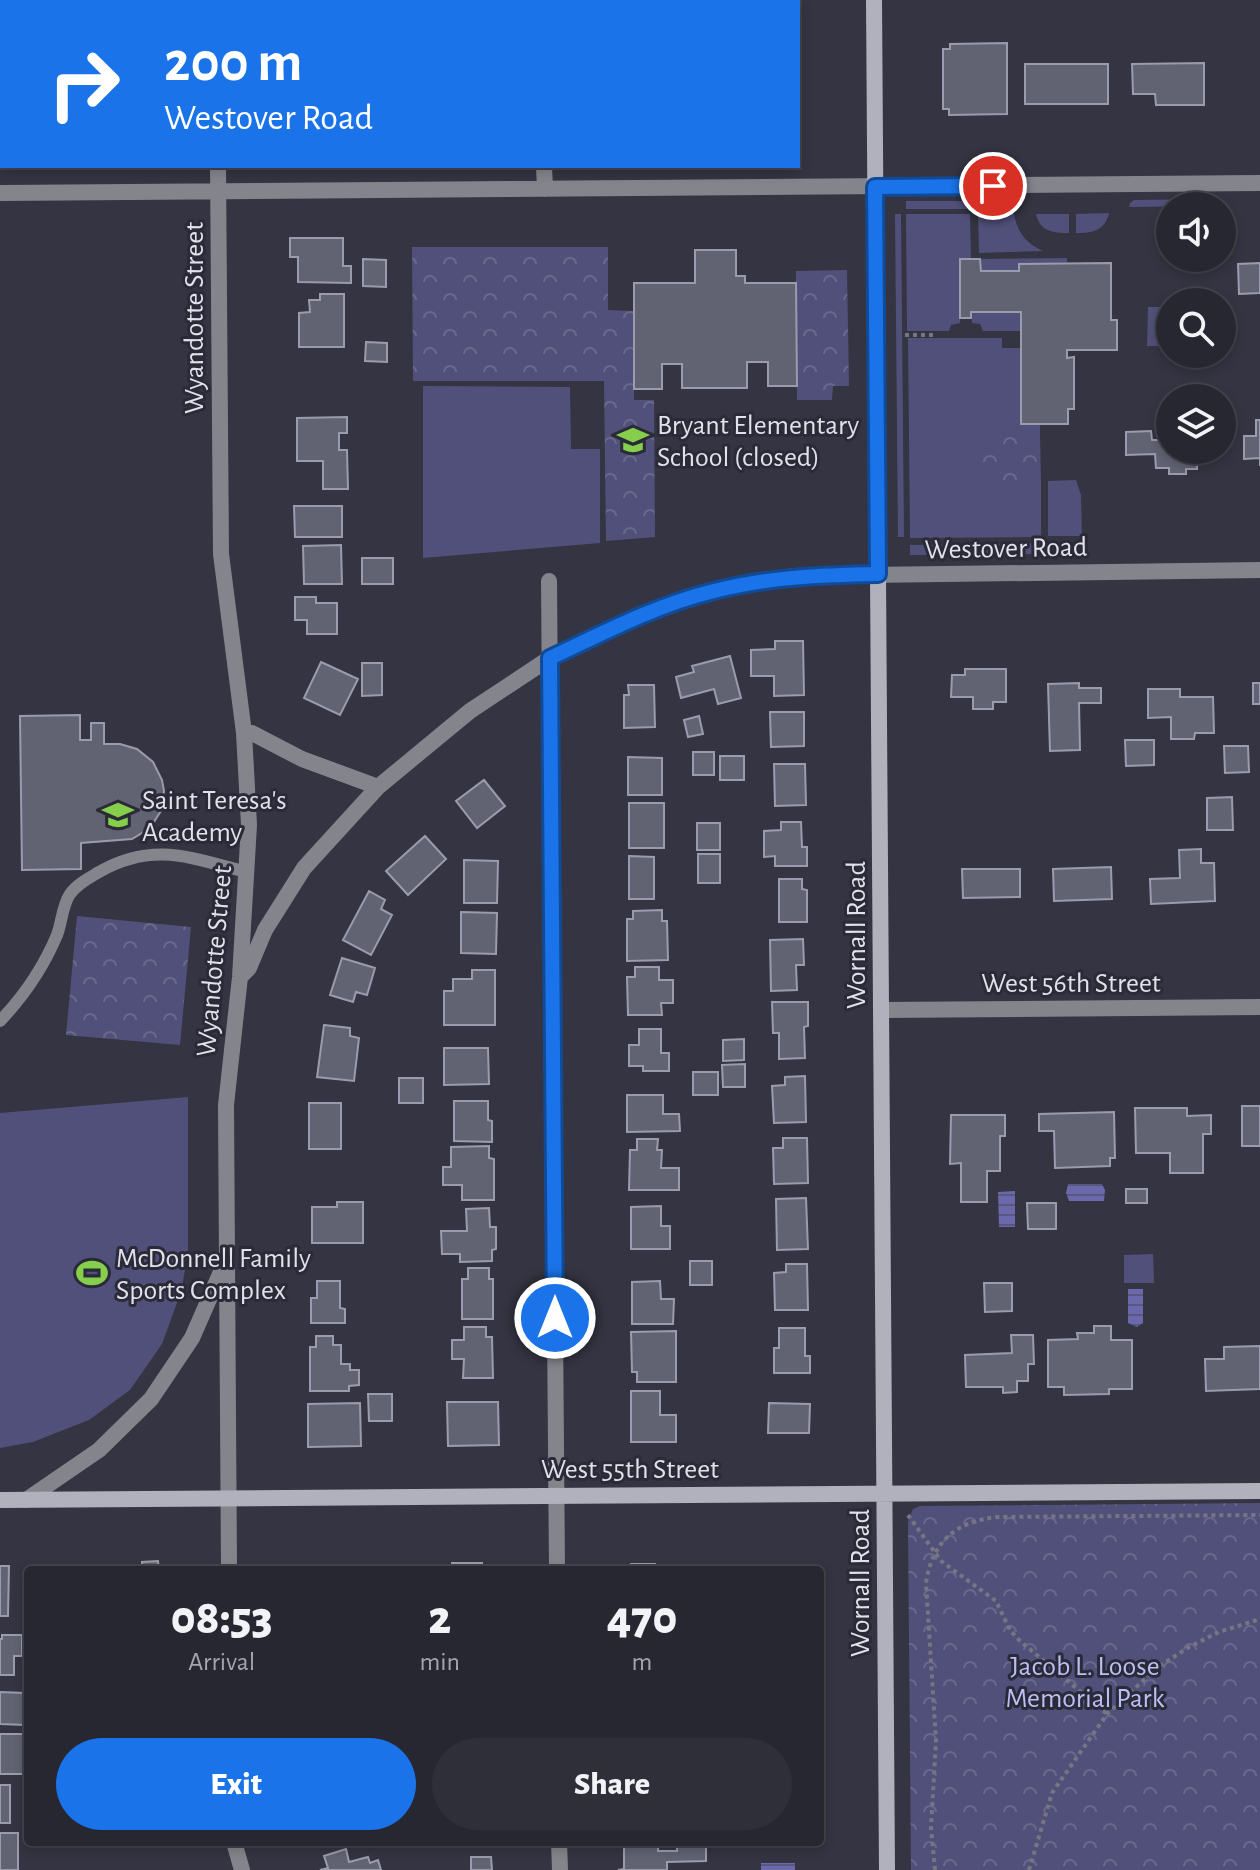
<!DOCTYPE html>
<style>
body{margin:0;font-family:"Alegreya Sans",sans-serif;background:#2f2f3a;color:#f1f3f6;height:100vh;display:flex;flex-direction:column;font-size:30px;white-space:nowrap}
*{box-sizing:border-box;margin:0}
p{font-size:26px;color:#a4a5ac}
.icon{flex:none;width:44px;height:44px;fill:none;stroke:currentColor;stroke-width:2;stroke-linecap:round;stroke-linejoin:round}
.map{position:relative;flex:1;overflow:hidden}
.side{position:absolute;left:24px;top:1566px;width:800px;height:280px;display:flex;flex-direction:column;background:#272732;border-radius:8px;box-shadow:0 4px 12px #0003,0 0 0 2px #43444d}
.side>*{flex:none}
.banner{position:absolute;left:0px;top:0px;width:800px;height:168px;box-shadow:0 4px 12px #0003,0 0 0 2px #43444d;background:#1a73e8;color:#fff;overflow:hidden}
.controls{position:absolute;left:1156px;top:192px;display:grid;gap:16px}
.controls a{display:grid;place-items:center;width:80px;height:80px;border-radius:50%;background:#272732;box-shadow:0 4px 12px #0003,0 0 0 2px #43444d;font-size:40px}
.pin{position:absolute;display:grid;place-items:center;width:68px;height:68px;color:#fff;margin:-34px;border:4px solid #fff;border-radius:50%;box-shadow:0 2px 8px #0007}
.me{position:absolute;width:88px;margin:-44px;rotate:0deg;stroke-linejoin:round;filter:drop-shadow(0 0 6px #0008)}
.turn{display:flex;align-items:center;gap:28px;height:168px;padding:0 32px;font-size:36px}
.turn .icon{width:104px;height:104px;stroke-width:2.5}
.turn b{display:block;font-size:56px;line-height:68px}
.eta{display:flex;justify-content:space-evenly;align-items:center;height:136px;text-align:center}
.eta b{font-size:48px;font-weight:800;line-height:56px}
.primary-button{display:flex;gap:16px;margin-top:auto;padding:16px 32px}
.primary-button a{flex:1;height:92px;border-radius:48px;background:#1a73e8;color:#fff;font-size:32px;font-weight:800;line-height:92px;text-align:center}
.primary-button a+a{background:#2f2f3a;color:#f1f3f6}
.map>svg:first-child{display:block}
</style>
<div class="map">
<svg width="1260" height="1870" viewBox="0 0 1260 1870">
<defs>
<pattern id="park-crowns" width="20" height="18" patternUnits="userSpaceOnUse" patternTransform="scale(2)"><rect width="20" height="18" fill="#51507a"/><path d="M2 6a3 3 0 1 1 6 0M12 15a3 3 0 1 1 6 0" fill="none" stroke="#6a698d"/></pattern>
<pattern id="water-rules" width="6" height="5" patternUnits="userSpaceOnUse" patternTransform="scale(2)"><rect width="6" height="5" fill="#6b69ab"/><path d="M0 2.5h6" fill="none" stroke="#59587e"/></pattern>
</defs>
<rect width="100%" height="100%" fill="#343442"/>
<!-- green -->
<path fill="#51507a" d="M1212,199L1213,206L1129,207L1130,203L1134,200Z
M906,201H971V209H906Z
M1109,213C1105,231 1092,233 1076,233V214Z
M895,214H901L904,537H898Z
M906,214H970L971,259H960V323L951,325L949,331H907Z
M978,214H1014C1018,233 1025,243 1043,251L979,253Z
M1036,214H1069V233C1054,233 1040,232 1036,214Z
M1067,258V263L1020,264L1019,271H981L980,259Z
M1148,307H1170V346H1147Z
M971,312H1021V331H983L980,324L972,323Z
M908,338H1002V348H1021V423L1040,424V435L979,436V483H1041V537L910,538Z
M423,386L570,387L571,449H600V543L423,558Z
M1076,480L1081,495L1082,536H1048V481Z
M1041,543L1042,554L910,555V545Z
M188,1097V1253L181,1292L162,1344L130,1390L89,1420L33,1442L0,1448V1113Z
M1153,1254L1154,1283H1124V1255Z"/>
<!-- park -->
<path fill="url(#park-crowns)" d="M412,247H608V310L634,311V400H654L655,537L606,541L604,381H413Z
M847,270L849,386H833L832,400H797L796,271Z
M979,435H1040L1041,483H979Z
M77,916L191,927L180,1045L66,1035Z
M1260,1503V1870H911L908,1522L913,1509L920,1506Z"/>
<!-- water -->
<path fill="url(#water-rules)" d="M1068,1184H1102L1105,1190L1104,1201H1069L1066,1193Z
M1015,1191V1227H999L998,1192Z
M1128,1289H1143V1323L1137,1327L1128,1323Z
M761,1863H795V1870H761Z"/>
<!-- building -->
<path fill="#616272" stroke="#9a9bac" stroke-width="2" d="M297,0H340V1L297,2Z
M440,0H473V2H440Z
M620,0H656V2H620Z
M761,0H801V12H798V2Z
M1007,43V114L949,115V109H943V49H950V44Z
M1204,63V105H1156L1155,94H1133L1132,64Z
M1025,64H1108V104H1025Z
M798,96H801V133H798Z
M290,238H343V266H351V283L298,282V257H290Z
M695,250H736V276H745V283H796L797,386H768V362H747V388H682V364H662V389H634V283H695Z
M363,259L386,260V287L363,286Z
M960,259H980L981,271H1019V264L1111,263V320H1117V350H1067V358L1074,357V409H1068V424H1021V312H971V318H960Z
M1260,263V293L1239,294L1238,264Z
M320,294H344V347H299V313L310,312L309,300H320Z
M366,342L387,343V362L365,361Z
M347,417V433H339V450H347L348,489H323V461H297V418Z
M1256,420H1260V466V458L1244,459V436H1256Z
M1151,431L1152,440H1170V433V450H1197V469H1186V474H1169V468H1156L1155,454L1126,455V432Z
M294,506H342V537H295Z
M341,545L342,584H304L303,546Z
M362,558H393V584H362Z
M295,597H316V603H337V634H307V620H295Z
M775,641H803L804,695L774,696V676H751V650L775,649Z
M730,656L741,698L718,704L714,689L681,698L676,677L694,672L692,666Z
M321,662L358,679L340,715L304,698Z
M362,663H382V695L362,696Z
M965,669H1006V702H993V709H973V697H951L952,675H965Z
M1079,683V688H1101V703H1079L1080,750L1050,751L1048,684Z
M1253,683H1260V704H1253Z
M628,685H654L655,727L624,728V695H629Z
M1148,689H1180V697H1213L1214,733H1195L1194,739H1171V717L1148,718Z
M770,712H804V746L771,747Z
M80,715V740H91V723H104V744H120L137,749L153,762L162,780L164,791L161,811L150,828L132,839L81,843V869L22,870L20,716Z
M699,716L703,734L688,737L684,720Z
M1125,740H1154V765L1126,766Z
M1224,746H1248L1249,772L1225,773Z
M693,752H714V775H693Z
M720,756H744V780H720Z
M628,757L662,758V795H628Z
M774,764H805L806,805L775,806Z
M484,780L505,806L477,828L456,801Z
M1232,797L1233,830H1207V798Z
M629,803H664V848H629Z
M781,822H801L802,847H807V866H775V856L764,857V831L781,830Z
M697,823H720V850H697Z
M425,836L446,859L408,895L386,871Z
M1201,849V863H1214L1215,901L1151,904L1150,879L1180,878L1179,850Z
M698,854H720V883H698Z
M629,856L654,857V899H629Z
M464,860L498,861L497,903H464Z
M1111,867L1112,899L1054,901L1053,869Z
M962,869H1020V897L963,898Z
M779,879H802V889L807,890V922H779Z
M369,891L385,900L381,909L392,915L371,955L343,940Z
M662,910V921H667L668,960L627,961V919H633V911Z
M461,912L497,913L496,954L461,953Z
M803,939L804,965H796L797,990L771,991L770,940Z
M342,958L375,968L367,995L356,992L353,1002L330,995Z
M635,967H659V980H673V1003H661L662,1015H628L627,977H635Z
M472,970H495V1025H444V991H453V979H472Z
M772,1002H808V1026L804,1027L805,1058L779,1059V1033H773Z
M324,1025L350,1028V1036L359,1038L354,1081L317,1077Z
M639,1029H661V1053H669V1071H643V1066H629V1045H639Z
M744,1039V1060L723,1061V1040Z
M444,1048H488L489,1084L444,1085Z
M745,1064V1087H723L722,1065Z
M693,1072H718V1095H693Z
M805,1076L806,1122L774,1123L772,1086L785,1085V1077Z
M399,1078H423V1103H399Z
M627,1095H663V1114H679L680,1131L627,1132Z
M454,1101H488V1120L492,1121V1142L454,1141Z
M309,1103H341V1149H309Z
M1242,1106H1260V1146H1242Z
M1135,1108H1187V1116L1211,1115V1134H1203V1173H1170V1153H1136Z
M1114,1112L1115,1158H1110V1166L1055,1168L1054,1131H1039V1114Z
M951,1115H1005V1136H1000V1171H987V1202H961V1163L950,1164Z
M783,1138H807L808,1183L774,1184L773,1148H783Z
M637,1139H658L657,1150H662L661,1168H679V1190H629L630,1150H637Z
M489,1146V1158L494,1159V1200H462V1185H443V1167H451V1147Z
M1126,1189H1147V1203H1126Z
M806,1198L808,1249L777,1250L776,1199Z
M337,1202H363V1243H312V1207H337Z
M1027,1203H1056V1229H1028Z
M661,1206V1226H670V1249H631V1207Z
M489,1208L490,1227H496V1249L492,1250V1261L460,1262V1254H442L441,1231H467L466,1209Z
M690,1261H712V1285H690Z
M786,1264H807L808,1310H775L774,1273L786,1272Z
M468,1268H489V1279H493V1319H462V1279H468Z
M317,1281H340V1308L345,1309V1323H311V1298H317Z
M660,1281L661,1299H674L673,1324H632V1282Z
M984,1283H1012V1311L985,1312Z
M1094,1326H1111V1340H1132V1389H1109V1394L1064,1395V1387H1048V1340L1078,1339L1077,1333H1094Z
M464,1327H486V1337H492L493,1378H463L464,1359H452V1340H464Z
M779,1328H805V1356H810V1373H774V1348H779Z
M676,1331V1382H637V1372H632L631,1332Z
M1011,1335H1033L1034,1364H1028V1381H1017V1392L1003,1393V1387H966L965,1355L1012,1353Z
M316,1336H333V1345H341V1364H350V1370H359V1385L349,1386V1391H310V1347H316Z
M1260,1346V1389L1206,1391L1205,1359H1224V1347Z
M631,1391H660V1415H676V1442H631Z
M368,1394H392V1421H369Z
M447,1402H498L499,1445L448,1446Z
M360,1403L361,1446L308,1447V1404Z
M769,1403L810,1404L809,1433H768Z
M158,1561L159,1570H135H142V1562Z
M452,1563H482V1570H452Z
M631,1564H655V1570H631Z
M296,1565H327V1570H296Z
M0,1566H9L8,1616H0Z
M2,1635H22V1656H14V1675H0V1639H2Z
M820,1668H822L823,1702H820Z
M0,1692L25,1693V1725L0,1724Z
M0,1734H25V1774H0Z
M0,1785H10V1823H0Z
M0,1833H18V1870H0Z
M677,1842H706V1861L667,1862V1870H618L624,1869V1844H658V1851H677Z
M346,1849L349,1862L368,1857L370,1863L378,1860L381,1870H320L328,1868L324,1856Z
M471,1857H491L492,1870H471Z"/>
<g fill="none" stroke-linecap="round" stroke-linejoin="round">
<!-- path -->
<path stroke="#767683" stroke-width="4" stroke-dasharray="4 4" stroke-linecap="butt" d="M905,335H934
M908,1515L941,1561L996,1601L1010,1630L1019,1640L1107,1714
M935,1870L931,1828L936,1741L926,1583C932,1541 957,1521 998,1517L1260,1515
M1029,1870L1052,1793L1107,1714L1158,1667L1189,1647L1219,1632L1260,1619"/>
<!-- service -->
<path stroke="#84858c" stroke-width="12" d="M0,1021C23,997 44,966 57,935C62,922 62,906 70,894C77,884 89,878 99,872C154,841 190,858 247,872"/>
<!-- minor -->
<path stroke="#84858c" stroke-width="16" d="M217,0V2
M543,0V2
M218,166L221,554L244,733L249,825L240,977L226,1105L229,1570
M544,166L545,189
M0,193L1260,183
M549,581L557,1570
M244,733H252L302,759L378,787L470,711L550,658L628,620L713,591L794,576L1260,570
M241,976L249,968L265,930L304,868L378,787
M882,1010L1260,1007
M26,1500L99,1450L151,1399L192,1338L224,1265
M234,1842L242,1870
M559,1842L560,1870"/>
<!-- secondary -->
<path stroke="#b1b1bd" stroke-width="16" d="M874,0L887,1870
M0,1500L1260,1491"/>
</g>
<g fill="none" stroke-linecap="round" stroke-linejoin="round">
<defs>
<path id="route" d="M555,1318L550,658C603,633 656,605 714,591C768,577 823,575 878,574L875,187L993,186"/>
</defs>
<!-- route casing -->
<use href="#route" stroke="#114b97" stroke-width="20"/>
<!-- route -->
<use href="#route" stroke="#1a73e8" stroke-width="14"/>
</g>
<!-- icons -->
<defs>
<symbol id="school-bare" viewBox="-9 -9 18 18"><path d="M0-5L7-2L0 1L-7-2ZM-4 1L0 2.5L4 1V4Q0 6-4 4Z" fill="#85cf4c" stroke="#2a2a38" stroke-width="2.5" paint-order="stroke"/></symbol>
<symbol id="stadium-bare" viewBox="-9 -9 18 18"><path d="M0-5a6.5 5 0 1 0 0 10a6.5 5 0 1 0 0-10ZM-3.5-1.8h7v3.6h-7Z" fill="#85cf4c" stroke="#2a2a38" stroke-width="2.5" paint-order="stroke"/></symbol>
</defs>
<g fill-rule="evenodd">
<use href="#school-bare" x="611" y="418" width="44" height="44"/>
<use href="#school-bare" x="96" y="793" width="44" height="44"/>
<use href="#stadium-bare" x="70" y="1251" width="44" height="44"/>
</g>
<g text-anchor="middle" stroke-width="6" stroke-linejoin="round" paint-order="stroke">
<!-- street labels -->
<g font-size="28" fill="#e1e1eb" stroke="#2a2a38">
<text transform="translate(193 318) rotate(-90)" y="10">Wyandotte Street</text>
<text transform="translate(1006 547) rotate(-1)" y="10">Westover Road</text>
<text transform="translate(855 935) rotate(-90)" y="10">Wornall Road</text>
<text transform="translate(213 961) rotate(-85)" y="10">Wyandotte Street</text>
<text x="1071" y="992">West 56th Street</text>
<text x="630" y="1478">West 55th Street</text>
<text transform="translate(859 1583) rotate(-90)" y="10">Wornall Road</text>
</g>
<!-- poi labels -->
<g font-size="28" fill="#e1e1eb" stroke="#2a2a38" text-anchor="start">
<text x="657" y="434">Bryant Elementary<tspan x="657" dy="32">School (closed)</tspan></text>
<text x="142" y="809">Saint Teresa's<tspan x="142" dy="32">Academy</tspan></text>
<text x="116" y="1267">McDonnell Family<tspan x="116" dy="32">Sports Complex</tspan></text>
</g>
<!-- park labels -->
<g font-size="28" fill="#bdbef6" stroke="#2a2a38">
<text x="1085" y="1675">Jacob L. Loose<tspan x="1085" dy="32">Memorial Park</tspan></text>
</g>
</g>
</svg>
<div class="controls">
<a><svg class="icon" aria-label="sound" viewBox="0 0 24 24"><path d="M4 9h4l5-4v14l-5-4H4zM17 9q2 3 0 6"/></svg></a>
<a><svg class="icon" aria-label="search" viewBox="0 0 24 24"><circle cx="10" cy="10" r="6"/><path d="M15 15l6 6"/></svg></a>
<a><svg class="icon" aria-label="layers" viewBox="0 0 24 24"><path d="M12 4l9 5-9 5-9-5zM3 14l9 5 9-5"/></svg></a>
</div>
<div class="pin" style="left:993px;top:186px;background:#d93025"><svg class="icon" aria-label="arrive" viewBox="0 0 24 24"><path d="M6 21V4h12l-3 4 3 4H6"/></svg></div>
<svg class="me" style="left:555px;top:1318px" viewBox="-20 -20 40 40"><circle r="17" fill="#1a73e8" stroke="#fff" stroke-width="3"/><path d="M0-11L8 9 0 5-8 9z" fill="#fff"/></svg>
<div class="banner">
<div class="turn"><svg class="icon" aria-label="right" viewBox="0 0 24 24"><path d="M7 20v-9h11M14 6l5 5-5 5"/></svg><div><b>200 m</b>Westover Road</div></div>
</div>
<section class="side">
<div class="eta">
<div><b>08:53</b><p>Arrival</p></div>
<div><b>2</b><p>min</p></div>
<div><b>470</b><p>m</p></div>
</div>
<div class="primary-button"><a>Exit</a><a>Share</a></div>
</section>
</div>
